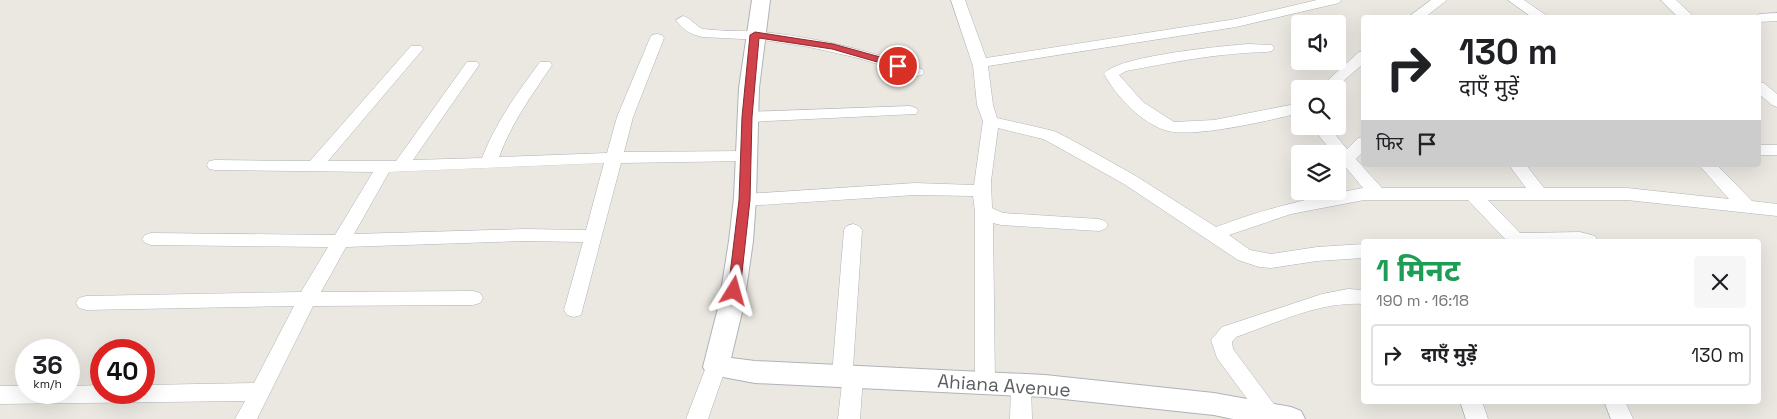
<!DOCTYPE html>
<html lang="hi">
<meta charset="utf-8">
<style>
body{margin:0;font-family:"Space Grotesk","Noto Sans Devanagari",sans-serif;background:#f6f6f6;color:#202124;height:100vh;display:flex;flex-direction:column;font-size:19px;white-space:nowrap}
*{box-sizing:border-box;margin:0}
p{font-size:16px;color:#757577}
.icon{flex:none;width:28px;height:28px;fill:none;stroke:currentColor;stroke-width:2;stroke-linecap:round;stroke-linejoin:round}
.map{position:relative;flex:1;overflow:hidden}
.details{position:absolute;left:1361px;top:239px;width:400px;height:165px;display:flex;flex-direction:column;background:#fff;border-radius:5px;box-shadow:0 5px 20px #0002}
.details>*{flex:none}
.guide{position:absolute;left:1361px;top:15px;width:400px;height:152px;border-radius:5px;box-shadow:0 5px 20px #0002;background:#fff;color:#202124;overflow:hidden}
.controls{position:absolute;left:1291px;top:15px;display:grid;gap:10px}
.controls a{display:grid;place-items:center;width:55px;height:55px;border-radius:5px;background:#fff;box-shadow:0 5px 20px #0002;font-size:25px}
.speed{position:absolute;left:15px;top:339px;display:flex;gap:10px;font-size:25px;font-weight:700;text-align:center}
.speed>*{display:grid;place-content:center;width:65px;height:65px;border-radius:50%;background:#fff;box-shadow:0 5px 20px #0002;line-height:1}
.speed small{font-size:12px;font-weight:400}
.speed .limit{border:8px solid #d22;background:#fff;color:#111}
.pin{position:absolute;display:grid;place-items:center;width:42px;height:42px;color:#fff;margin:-21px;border:2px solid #fff;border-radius:50%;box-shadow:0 1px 5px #0007}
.me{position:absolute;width:55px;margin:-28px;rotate:8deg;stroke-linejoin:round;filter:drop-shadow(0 0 4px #0008)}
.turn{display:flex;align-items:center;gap:18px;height:105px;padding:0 15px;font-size:22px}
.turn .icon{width:65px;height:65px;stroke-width:2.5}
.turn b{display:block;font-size:35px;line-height:42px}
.then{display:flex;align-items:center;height:48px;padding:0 15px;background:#0003;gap:10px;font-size:19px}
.round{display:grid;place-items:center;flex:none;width:52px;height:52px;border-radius:5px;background:#f6f6f6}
.overview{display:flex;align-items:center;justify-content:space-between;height:85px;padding:0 15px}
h1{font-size:30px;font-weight:700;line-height:38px;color:#1e9e55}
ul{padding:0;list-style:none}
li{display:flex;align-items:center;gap:15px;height:62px;margin:0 10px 8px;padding:0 5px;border:2px solid #e0e0e0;border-radius:5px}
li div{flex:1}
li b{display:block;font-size:19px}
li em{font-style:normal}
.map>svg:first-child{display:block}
</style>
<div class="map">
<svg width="1777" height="419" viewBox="0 0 1777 419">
<rect width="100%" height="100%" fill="#ebe8e2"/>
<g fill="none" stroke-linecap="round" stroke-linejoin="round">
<defs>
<path id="minor" d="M951,0H965L986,58L1236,19L1317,0H1341L1339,3L1236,27L988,66L993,105L997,118L1054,131L1070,139L1136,176L1216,227C1266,208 1311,198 1363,188L1338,158V154H1334L1311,126H1328L1347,149L1358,138L1364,137V151L1356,159L1382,188H1526L1509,165H1526L1544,188H1627L1729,199L1699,165H1717L1752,201L1777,204V216L1627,200H1488L1520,233L1580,232L1595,236L1598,241H1507L1468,200H1364L1291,214L1229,235L1250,250L1271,254L1317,247L1364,244V258L1317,261L1271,268L1259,267L1238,260L1124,184L1058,147L1043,139L998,128L991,181L992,208L1003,213L1099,219L1105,221L1108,225L1105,229L1099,231L1001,225L993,223L995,383L992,389L985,391L978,389L975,383V212L973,196L915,195L745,206L739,204L736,200L739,196L745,194L915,183L974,185L983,121L977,105L973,66Z
M1431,0H1447L1424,18H1407Z
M1508,0H1524L1550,18H1533Z
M1661,0H1676L1695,18H1679Z
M1777,13V21L1759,22V18H1752L1759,14Z
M683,16C691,18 695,26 703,29C726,32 749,30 772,33C824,39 873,52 922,69L924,72L922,75L917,76L858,58L809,47L763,40L702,37C690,34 683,30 676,20Z
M657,34L662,35L664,38L633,117L624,152L747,151L753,152L755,156L753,160L747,161L621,163L581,315L574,317L567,315L564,310L583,242L524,241L346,247L321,292L473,291L480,293L483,298L480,303L473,305L313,306L257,419H235L245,401L0,404V386H26V392H69V386L101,385V392H144V385L254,383L294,306L86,310L79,308L76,303L79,298L86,296L301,292L328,247L151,245L145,243L142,239L145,235L151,233L335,235L373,172L215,170L209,169L207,165L209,161L215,160L310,161L411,46H421L423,49L328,161H396L467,62H477L479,65L413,160L482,158C496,122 517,93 540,62H550L552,65C532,95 512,122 499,157L607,153L617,117L650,38L652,35ZM604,163L586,230L524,229L354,234L389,172Z
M1248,44L1272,45L1274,48L1272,51L1267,52C1219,53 1173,62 1126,71L1119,75L1143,102L1174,122L1214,120L1300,103V113C1271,120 1196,138 1168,131C1142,124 1117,97 1104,74C1116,56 1223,46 1248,44Z
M1364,51V63L1334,89H1318L1359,52Z
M1759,82L1764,83L1777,94V107L1772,105L1759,94Z
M910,106L916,108L918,111L916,114L747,122L741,120L739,117L741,114L747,112Z
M1759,145H1777V155H1759Z
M853,224L859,226L862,230L853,368L860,370L863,376L860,419H838L842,383L835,381L832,375L844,230L847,226Z
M1348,289L1364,290V304C1320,301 1276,323 1236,337L1232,342L1233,349L1282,415L1280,419H1262L1217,358L1211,340L1222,327L1322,294Z
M716,359L723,361L726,367L708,419H686L706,367L709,361Z
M1021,377L1028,379L1031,385L1032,419H1010L1011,385L1014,379Z
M1460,401H1482L1488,419H1466Z
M1604,401H1625L1633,419H1611Z"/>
<path id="tertiary" d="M752,0H770L759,88L756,198L753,241L744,304L731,358L755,361L1045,375L1214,393L1291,407L1301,411L1305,419H1233L1214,415L1045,397L755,383L707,374L703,367L719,304L729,241L734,198L739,88Z"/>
</defs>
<!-- minor casing -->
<use href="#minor" stroke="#afb3b6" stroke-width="1"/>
<!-- tertiary casing -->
<use href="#tertiary" stroke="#afb3b6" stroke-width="2"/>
<!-- minor -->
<use href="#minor" fill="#fff" fill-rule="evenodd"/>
<!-- tertiary -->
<use href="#tertiary" fill="#fff" fill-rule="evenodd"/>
</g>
<!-- route -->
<path fill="#d1424a" stroke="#882b30" d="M755,32L833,44L902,63L903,66L898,68L832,49L759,38L752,117L750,200L740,291L738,294H729L728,291L739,200L742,117L750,35Z"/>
<g text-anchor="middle" stroke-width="4" stroke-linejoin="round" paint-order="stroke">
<!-- street labels -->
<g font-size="19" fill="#5a5e61" stroke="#fff">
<text transform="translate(1004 385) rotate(4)" y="7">Ahiana Avenue</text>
</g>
</g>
</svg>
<div class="controls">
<a><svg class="icon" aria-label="sound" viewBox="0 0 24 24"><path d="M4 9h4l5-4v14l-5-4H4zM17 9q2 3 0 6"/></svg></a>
<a><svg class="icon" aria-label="search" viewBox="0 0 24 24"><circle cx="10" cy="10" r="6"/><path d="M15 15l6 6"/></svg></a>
<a><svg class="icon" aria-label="layers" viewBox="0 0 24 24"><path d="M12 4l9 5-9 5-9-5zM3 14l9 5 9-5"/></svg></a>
</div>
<div class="speed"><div>36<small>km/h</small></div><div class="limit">40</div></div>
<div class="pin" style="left:898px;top:66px;background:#d93025"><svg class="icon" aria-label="arrive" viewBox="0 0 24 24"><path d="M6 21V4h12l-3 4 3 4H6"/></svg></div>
<svg class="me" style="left:734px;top:291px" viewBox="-20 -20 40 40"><path d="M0-17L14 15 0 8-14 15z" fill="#d1424a" stroke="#fff" stroke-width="4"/></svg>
<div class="guide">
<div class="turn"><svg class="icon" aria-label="right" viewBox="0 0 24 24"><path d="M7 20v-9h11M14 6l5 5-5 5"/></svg><div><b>130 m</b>दाएँ मुड़ें</div></div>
<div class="then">फिर<svg class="icon" aria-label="arrive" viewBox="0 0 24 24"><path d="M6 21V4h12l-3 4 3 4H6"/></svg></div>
</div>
<section class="details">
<div class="overview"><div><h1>1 मिनट</h1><p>190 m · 16:18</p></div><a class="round"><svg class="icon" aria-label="close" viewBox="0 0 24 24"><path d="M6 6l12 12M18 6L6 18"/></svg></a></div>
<ul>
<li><svg class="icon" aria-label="right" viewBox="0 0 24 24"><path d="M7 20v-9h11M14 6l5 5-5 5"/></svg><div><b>दाएँ मुड़ें</b></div><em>130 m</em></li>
</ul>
</section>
</div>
